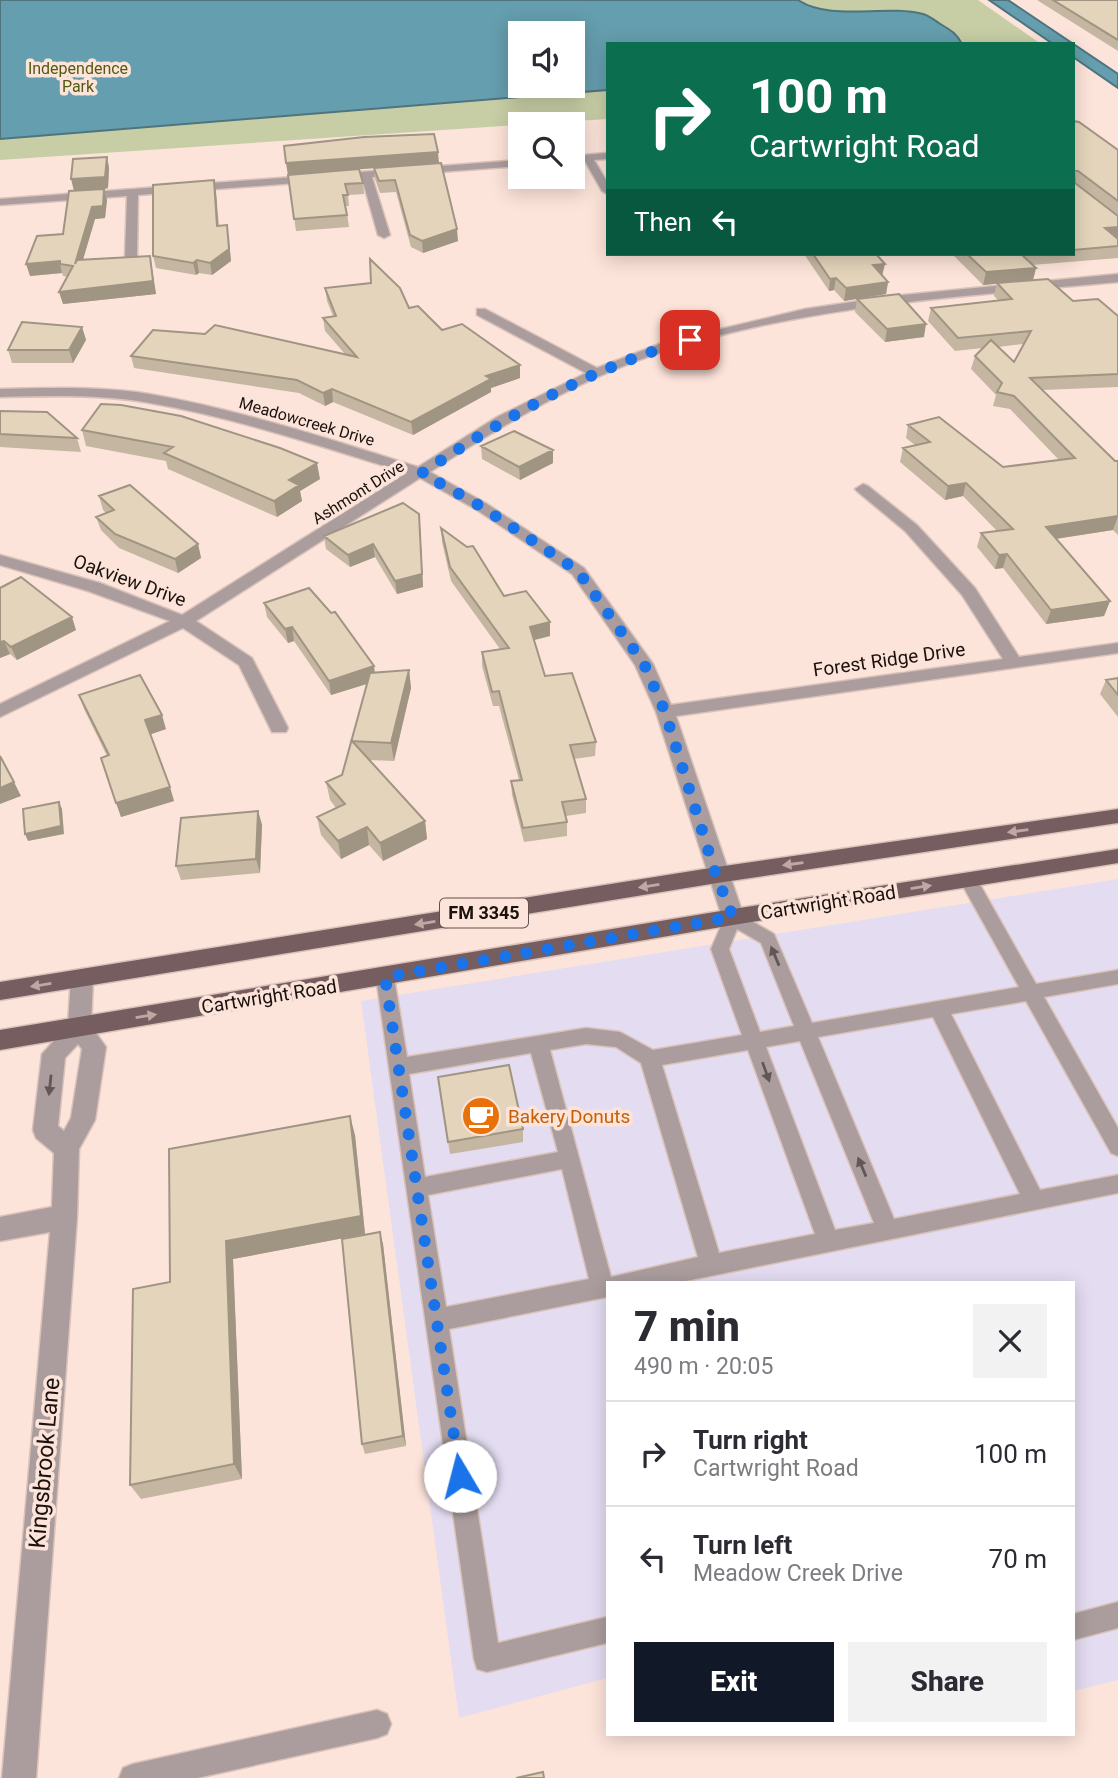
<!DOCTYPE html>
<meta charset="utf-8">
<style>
body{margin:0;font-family:Roboto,sans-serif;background:#f2f2f3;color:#2b2b33;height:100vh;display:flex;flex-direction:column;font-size:26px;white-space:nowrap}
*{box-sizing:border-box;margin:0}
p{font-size:23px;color:#7c7c81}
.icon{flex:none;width:38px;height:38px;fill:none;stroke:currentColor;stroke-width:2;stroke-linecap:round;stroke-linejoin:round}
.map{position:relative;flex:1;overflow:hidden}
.sheet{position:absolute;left:606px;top:1281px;width:469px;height:455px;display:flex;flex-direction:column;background:#fff;border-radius:0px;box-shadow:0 4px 18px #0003}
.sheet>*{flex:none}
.guide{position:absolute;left:606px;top:42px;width:469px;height:214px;border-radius:0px;box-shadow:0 4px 18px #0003;background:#0b6e4f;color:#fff;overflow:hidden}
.fabs{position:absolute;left:508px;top:21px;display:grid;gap:14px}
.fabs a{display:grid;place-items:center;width:77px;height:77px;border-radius:0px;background:#fff;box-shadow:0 4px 18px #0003;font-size:35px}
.pin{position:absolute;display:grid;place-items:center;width:60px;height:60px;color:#fff;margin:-30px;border-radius:14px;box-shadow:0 4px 10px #0006}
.me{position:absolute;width:77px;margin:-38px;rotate:352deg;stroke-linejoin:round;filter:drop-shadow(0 0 5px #0008)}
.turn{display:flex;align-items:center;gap:24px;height:147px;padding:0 28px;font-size:32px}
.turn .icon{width:91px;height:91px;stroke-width:2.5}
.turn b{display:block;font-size:49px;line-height:60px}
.then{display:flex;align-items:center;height:66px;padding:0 28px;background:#0003;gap:14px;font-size:26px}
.round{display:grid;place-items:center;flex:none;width:74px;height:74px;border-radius:0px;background:#f2f2f3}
.summary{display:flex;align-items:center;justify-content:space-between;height:119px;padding:0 28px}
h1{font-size:42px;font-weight:800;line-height:52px}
.cta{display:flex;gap:14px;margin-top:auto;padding:14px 28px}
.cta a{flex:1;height:80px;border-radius:0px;background:#111827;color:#fff;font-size:28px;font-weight:800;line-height:80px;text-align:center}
.cta a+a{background:#f2f2f3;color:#2b2b33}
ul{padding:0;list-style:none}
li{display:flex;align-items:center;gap:21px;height:105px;padding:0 28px;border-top:2px solid #e1e1e2}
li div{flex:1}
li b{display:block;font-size:26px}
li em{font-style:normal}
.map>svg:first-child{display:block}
</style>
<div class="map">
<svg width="1118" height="1778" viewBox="0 0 1118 1778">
<rect width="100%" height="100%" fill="#fde4da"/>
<!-- commercial -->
<path fill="#e4dcf1" d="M1118,879V1680L1073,1691V1283H607V1678L459,1718L361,1001Z"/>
<!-- green -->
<path fill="#c7cea5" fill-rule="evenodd" d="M0,0H978L1041,44H607V119L0,160ZM520,33H572V86H520Z"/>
<!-- water -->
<path fill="#659eae" stroke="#4f747e" stroke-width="2" fill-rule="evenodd" d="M0,0H798C831,22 885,4 923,14C930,16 937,22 942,25C952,31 957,34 962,44H607V90L0,139ZM520,33H572V86H520Z
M989,0H1008L1118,74V88L1073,57V44H1053Z"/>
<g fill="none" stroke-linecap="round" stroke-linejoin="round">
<defs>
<path id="service" d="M968,873L974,874L1036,984L1118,970V984L1044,997L1118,1128V1156L1111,1153L1026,1001L951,1014L1040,1190L1118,1175V1193L676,1283H607V1297L449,1329L498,1643L607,1617V1643L487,1672L477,1669L474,1659L376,977L378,972L385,970L392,972L394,977L407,1057L586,1028L620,1032L653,1050L742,1035L711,949L727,912L733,910L774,934L812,1023L1019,987L959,879L962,874ZM737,929L761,943L794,1026L760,1032L729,949ZM933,1017L1020,1194L894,1219L818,1037ZM800,1041L874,1223L835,1230L766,1047ZM586,1044L616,1047L641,1063L698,1257L611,1277L550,1050ZM748,1050L815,1234L719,1253L662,1065ZM531,1053L558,1152L425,1177L409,1074ZM562,1169L589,1279L446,1307L428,1195Z
M1118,1602V1628L1073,1640V1614Z
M377,1710L387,1714L391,1724L387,1734L377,1738L197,1778H119L123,1768L133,1764Z"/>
<path id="minor" d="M607,153V159L594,160L607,182V194L602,191L585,161L572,162V156Z
M520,160V166L372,177L390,235L384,238L378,235L362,178L138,195L137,257L131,261L125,257L127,196L0,205V199Z
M1118,274V282C969,296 816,304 672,349C585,375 506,423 430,472L487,504L584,568L653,664L671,705L1003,659L962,595L905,531L858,492L855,489L863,484L868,486L917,525L975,588L1019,657L1118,643V653L676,716L744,917L741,923L733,925L725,923L722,917L656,712L635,665L572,574L477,510L420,478L196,621L252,658L288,728L286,732H272L239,665L183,628L0,717V704L170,621L88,591L0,565V555L100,583L182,615L407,473C323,447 237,418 150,403C101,394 49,396 0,397V389C49,388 101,386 149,394C241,410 329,439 418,467L497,417L586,373L477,315V309H485L597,368L662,343L805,309L893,296Z
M82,969L90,972L93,978L91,1026L106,1047L95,1120L79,1149L77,1217L36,1778H2L50,1232L0,1241V1217L52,1207L54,1153L36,1138L33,1130L42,1054L68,1025L71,978L74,972ZM78,1044L82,1049L71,1118L64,1131L58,1126L65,1058Z"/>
<path id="primary" d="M1118,809V823L717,883L0,1000V982L717,867Z
M1118,849V863L733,925L0,1050V1030L733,909Z"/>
</defs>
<!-- service casing -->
<use href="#service" stroke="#d9c2b9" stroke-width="3"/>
<!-- minor casing -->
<use href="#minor" stroke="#d9c2b9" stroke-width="3"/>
<!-- primary casing -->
<use href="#primary" stroke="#d9c2b9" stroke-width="3"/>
<!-- service -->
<use href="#service" fill="#ab9d9d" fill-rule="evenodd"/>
<!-- minor -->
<use href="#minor" fill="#ab9d9d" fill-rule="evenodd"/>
<!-- primary -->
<use href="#primary" fill="#765d5f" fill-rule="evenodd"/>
</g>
<!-- wall -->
<path fill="#c4b6a1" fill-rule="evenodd" d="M1037,0H1118V51Z
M1073,121L1118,150V215L1074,182L1118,216V258L1032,265L1036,268L1033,280L983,285L952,254H1073Z
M284,146L439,163L458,241L423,253L411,247L396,192L380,193L375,179L374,168L359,169L363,183L364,194L348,195L349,206H346L349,227L296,231Z
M107,157L109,168L108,188L104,189L107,200L105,218L95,219L83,260L150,256L156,294L63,304L68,277L63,276L62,273L30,276L63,234L74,191Z
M216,192L219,226L229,237L231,261L212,275L199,273L196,275L156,268L153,256Z
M804,254H876L882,276L888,282L886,294L844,301L834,290L829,291Z
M997,283L1073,301L1118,316V387L1042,390L1115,461H1118V535L1113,530L1056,539L1110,601L1104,616L1046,624L1003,568L995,569L977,547L981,533L997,531L963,496L945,500L900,462L903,448L915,445L906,438L908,425L1003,467L1059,460L1010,409L993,406L996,395L971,369L975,356L983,348L955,351L928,321L931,308L998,300L994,296ZM1023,344L1014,362L998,347Z
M325,288L409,308L520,378L491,388V392L413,435L333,402L325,406L299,393L134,368L131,356L345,354L325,331L323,318L333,316L327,301Z
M857,299L924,337L885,342L855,312Z
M82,327L86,340L73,363H12L8,350Z
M101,404L320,479L300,491L302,501L277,517L168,469L166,461L86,446L82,430Z
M0,411L77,438L81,452L0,447Z
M481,446L553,463L520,480L482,459Z
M99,496L198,544L201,558L178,573L119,548L101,530L96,517L106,513L103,510Z
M420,526L423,587L397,594L375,557L350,567L326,549L324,536Z
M441,528L504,596L550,636L534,640L545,676L596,742L595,756L574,759L586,799V813L566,816L567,822V836L524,842L512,795L511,781L519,780L499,706H493L482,666V652L500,649L451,581L442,542Z
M0,588L76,630L17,660L10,654L0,658Z
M264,603L331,613L375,672L409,670L411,688L394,761L369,760L425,821L427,839L383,861L369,845L341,859L321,835L317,817L336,808L330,800L326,782L342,775L367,684L331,695L294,641L288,643L267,617Z
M1118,678V717L1100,694L1106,680Z
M79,695L166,729L150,734L174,801L121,817L107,756L84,709Z
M258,811L262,825L260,873L181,880L176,866Z
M440,1090L523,1129V1142L450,1154Z
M355,1135L365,1234L233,1259L242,1479L141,1499L130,1485L170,1282Z
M383,1244L406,1446L365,1454L362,1444Z"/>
<!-- shaded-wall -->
<path fill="#a09483" d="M438,152L439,163L288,175L286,163Z
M107,157L109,168L108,188L104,189L107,200L105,218L95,219L78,276L75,264L74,191L71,179Z
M214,180L216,192L219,238L217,226Z
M227,225L231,261L212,275L210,263Z
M1118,227V238L1105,228Z
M457,229L458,241L423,253L422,241Z
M150,256L156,294L63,304L59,292Z
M197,260L199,273L196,275L193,263Z
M60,261V264L62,273L30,276L26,264Z
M885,264L882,276L873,265Z
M1036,268L1033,280L983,285L986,272Z
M836,278L834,290L829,291L830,279Z
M888,282L886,294L844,301L846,288Z
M926,324L924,337L885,342L887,329Z
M82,327L86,340L73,363L69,350Z
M520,365V378L491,388V392L413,435L411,422L486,376Z
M332,389L333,402L325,406L323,393Z
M553,450V463L520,480L519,467Z
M317,463L320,479L300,491L302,501L277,517L274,501L289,480Z
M966,483L963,496L945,500L948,486Z
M1118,516L1113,530L1041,541L1046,527Z
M420,526L423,587L397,594L395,581Z
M198,544L201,558L178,573L175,559Z
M373,544L375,557L350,567L348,555Z
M1007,554L1003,568L995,569L999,555Z
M1110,601L1104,616L1046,624L1051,610Z
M72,617L76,630L17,660L11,647Z
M550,622V636L530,641V627Z
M292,627L294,641L288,643L285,629Z
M4,641L10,654L0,658V642Z
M374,666L376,681L331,695L329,681Z
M409,670L411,688L394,761L391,743Z
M162,715L166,729L149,735L145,720Z
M14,782L21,796L0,804V788Z
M170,787L174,801L121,817L116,803Z
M59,802L62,809L64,834L28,841L25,834Z
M258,811L262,825L260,873L256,859Z
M425,821L427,839L383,861L380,843Z
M367,827L369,845L341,859L338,841Z
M350,1116L355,1135L365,1234L233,1259L242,1479L234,1464L226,1241Z
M380,1232L383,1244L406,1446L403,1436Z"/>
<!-- building -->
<path fill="#e4d4bb" stroke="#a09483" stroke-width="2" d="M1053,0H1118V40Z
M1073,121L1079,122L1118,150V201L1078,171H1074L1075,183L1118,216V227L1105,228L1118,239V246L1073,250Z
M434,134L438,152L286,163L284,146L364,137Z
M107,157L105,177L71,179L73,159Z
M441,163L457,229L422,241L410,235L395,180L379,181L374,168Z
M359,169L363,183L345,184L348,195H343L347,215L294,219L288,175Z
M214,180L217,226L227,225L229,249L210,263L197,260L193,263L153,256V185Z
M104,189L103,206L92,207L75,264L77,260L150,256L153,281L59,292L73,266L60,264V261L26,264L37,236L63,234L69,191Z
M813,254H876L885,264L873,265L888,282L846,288L836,278L830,279Z
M967,254H1021L1036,268L986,272Z
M370,259L400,288L409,308L418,306L442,330L462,324L520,365L486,376L491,379L411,422L332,389L323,393L297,380L131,356L153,330L205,334L215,325L357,357L323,318L336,316L325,288L371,283Z
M1048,279L1073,301L1098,299L1118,316V374L1030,378L1115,461H1118V516L1046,527L1110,601L1051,610L1007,554L999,555L981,533L1013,529L966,483L948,486L903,448L930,442L908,425L939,417L1003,467L1075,458L1014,396L997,392L1002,383L975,356L991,340L1014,362L1031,331L958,338L931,308L1012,299L997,283Z
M899,294L926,324L887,329L857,299Z
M22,322L82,327L69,350H8Z
M101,404L121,405L181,416L280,448L317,463L289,480L299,485L274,501L164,453L173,447L82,430Z
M0,411L47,412L77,438L0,434Z
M514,431L553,450L519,467L481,446Z
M130,485L198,544L175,559L115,534L96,517L114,510L99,496Z
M403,503L419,514L422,574L395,581L373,544L348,555L324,536Z
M441,528L467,547L473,546L504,596L526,591L550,622L530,627L545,676L572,673L596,742L570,745L586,799L562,802L567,822L523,828L511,781L522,780L499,691L492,692L482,652L509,648L450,567Z
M21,577L72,617L11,647L4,641L0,642V588Z
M309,588L331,613L335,612L374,666L329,681L292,627L285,629L264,603Z
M409,670L391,743L352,741L425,821L380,843L367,827L338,841L317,817L345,804L326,782L342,775L370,673Z
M140,675L162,715L145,720L170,787L116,803L101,758L109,755L79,695Z
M1118,678V695L1106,680Z
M0,756L14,782L0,788Z
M59,802L61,826L25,834L23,809Z
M258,811L256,859L176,866L181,818Z
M509,1065L523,1129L448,1142L438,1077Z
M350,1116L361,1216L226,1241L234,1464L130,1485L133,1289L170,1282L169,1149Z
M380,1232L403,1436L362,1444L342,1239Z
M543,1772L544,1778H516Z"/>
<!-- one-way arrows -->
<defs><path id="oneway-solid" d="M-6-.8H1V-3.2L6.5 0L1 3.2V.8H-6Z" transform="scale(1.75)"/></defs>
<g fill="#c0a7a3">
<use href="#oneway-solid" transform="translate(1018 831) rotate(172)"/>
<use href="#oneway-solid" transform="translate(793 864) rotate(172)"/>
<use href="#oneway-solid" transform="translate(649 886) rotate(171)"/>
<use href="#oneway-solid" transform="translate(921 887) rotate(-9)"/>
<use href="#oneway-solid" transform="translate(425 923) rotate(171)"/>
<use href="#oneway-solid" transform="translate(41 985) rotate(171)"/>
<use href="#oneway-solid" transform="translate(146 1016) rotate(-9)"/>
</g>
<g fill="#635755">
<use href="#oneway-solid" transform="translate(775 956) rotate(-113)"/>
<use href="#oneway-solid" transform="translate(766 1072) rotate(70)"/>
<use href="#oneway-solid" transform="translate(50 1085) rotate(96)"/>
<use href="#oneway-solid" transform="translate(862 1167) rotate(-113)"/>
</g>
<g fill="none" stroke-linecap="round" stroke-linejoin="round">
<!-- route -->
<path stroke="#1a73e8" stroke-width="12" stroke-dasharray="0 21.6" d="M460,1476L385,977L733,917L716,875L665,712L644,664L578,571L482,507L422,473C506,417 591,367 690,340"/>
</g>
<!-- icons -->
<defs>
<symbol id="cafe-disc" viewBox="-11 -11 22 22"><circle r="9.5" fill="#e8710a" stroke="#fde4da"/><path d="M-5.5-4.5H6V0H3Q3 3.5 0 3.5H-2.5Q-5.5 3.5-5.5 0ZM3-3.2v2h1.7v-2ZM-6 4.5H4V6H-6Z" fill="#fff"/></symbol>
</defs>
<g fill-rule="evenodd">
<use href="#cafe-disc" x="459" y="1094" width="44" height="44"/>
</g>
<g text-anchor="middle" stroke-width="7" stroke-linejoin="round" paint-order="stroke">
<!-- far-park labels -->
<g font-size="16" fill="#535a10" stroke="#fde4da">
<text x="78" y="74">Independence<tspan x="78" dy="18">Park</tspan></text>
</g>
<!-- far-street labels -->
<g font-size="16" fill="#1b110d" stroke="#fde4da">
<text transform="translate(307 421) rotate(16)" y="6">Meadowcreek Drive</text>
<text transform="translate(358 492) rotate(-32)" y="6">Ashmont Drive</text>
</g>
<!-- shield labels -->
<rect fill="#fde4da" stroke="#5f504a" stroke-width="2" x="440" y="898.5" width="88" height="29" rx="5"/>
<g font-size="18" font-weight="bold" fill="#1b110d">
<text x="484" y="919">FM 3345</text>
</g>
<!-- street labels -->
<g font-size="19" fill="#1b110d" stroke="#fde4da">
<text transform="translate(130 580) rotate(20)" y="7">Oakview Drive</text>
<text transform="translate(889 659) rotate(-8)" y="7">Forest Ridge Drive</text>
<text transform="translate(828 902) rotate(-9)" y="7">Cartwright Road</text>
<text transform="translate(269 996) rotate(-9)" y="7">Cartwright Road</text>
</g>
<!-- food labels -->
<g font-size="19" fill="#c56008" stroke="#fde4da" text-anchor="start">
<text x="508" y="1123">Bakery Donuts</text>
</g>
<!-- near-street labels -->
<g font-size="23" fill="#1b110d" stroke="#fde4da">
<text transform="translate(44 1463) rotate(-85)" y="8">Kingsbrook Lane</text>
</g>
</g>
</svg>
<div class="fabs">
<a><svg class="icon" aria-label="sound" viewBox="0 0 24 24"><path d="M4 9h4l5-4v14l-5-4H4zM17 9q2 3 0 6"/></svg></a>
<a><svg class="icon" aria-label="search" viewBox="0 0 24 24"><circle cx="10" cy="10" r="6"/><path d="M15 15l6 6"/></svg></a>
</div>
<div class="pin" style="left:690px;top:340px;background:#d93025"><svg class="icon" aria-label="arrive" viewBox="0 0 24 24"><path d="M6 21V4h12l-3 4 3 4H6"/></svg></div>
<svg class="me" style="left:460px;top:1476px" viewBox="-20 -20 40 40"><circle r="19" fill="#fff"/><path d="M0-13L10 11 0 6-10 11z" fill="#1a73e8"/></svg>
<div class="guide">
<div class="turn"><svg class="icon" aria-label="right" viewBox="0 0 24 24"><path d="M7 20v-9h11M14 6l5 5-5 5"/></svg><div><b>100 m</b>Cartwright Road</div></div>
<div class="then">Then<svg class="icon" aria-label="left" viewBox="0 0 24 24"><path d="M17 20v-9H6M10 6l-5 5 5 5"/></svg></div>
</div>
<section class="sheet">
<div class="summary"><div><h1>7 min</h1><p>490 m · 20:05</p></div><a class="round"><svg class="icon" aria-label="close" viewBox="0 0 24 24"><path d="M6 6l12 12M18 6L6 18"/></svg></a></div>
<ul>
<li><svg class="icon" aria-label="right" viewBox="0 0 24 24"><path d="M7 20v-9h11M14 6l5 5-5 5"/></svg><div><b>Turn right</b><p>Cartwright Road</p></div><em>100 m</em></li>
<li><svg class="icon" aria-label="left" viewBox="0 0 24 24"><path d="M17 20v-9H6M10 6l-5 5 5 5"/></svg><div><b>Turn left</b><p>Meadow Creek Drive</p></div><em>70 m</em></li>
</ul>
<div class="cta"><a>Exit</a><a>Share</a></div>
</section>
</div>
